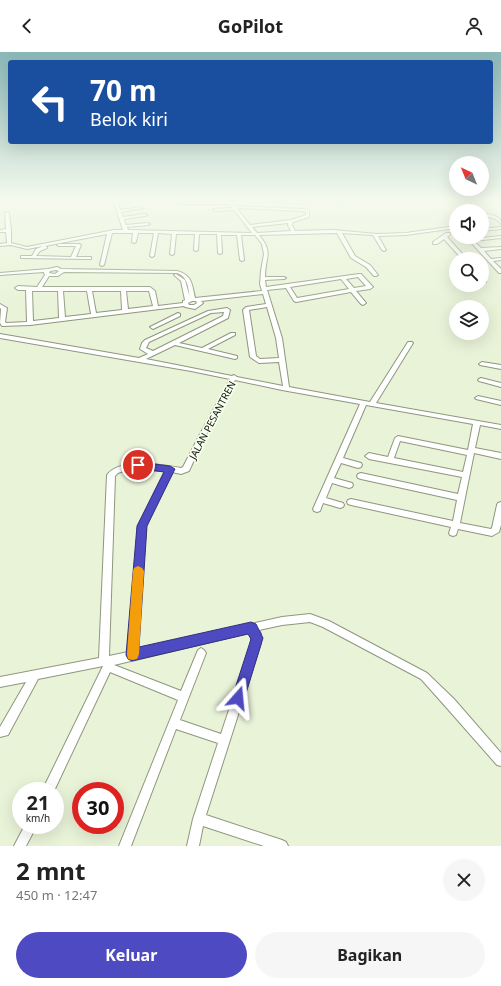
<!DOCTYPE html>
<html lang="id">
<meta charset="utf-8">
<style>
body{margin:0;font-family:"Noto Sans",sans-serif;background:#f6f6f6;color:#222;height:100vh;display:flex;flex-direction:column;font-size:15px;white-space:nowrap}
*{box-sizing:border-box;margin:0}
p{font-size:13px;color:#767676}
.icon{flex:none;width:22px;height:22px;fill:none;stroke:currentColor;stroke-width:2;stroke-linecap:round;stroke-linejoin:round}
.map{position:relative;height:794px;overflow:hidden}
.details{display:flex;flex-direction:column;background:#fff;flex:1}
.details>*{flex:none}
.guide{position:absolute;left:8px;top:8px;width:485px;height:84px;border-radius:4px;box-shadow:0 4px 16px #0002;background:#1a4fa0;color:#fff;overflow:hidden}
.needle{width:26px;rotate:317deg}
.buttons{position:absolute;left:449px;top:104px;display:grid;gap:8px}
.buttons a{display:grid;place-items:center;width:40px;height:40px;border-radius:50%;background:#fff;box-shadow:0 4px 16px #0002;font-size:20px}
.speed{position:absolute;left:12px;top:730px;display:flex;gap:8px;font-size:20px;font-weight:700;text-align:center}
.speed>*{display:grid;place-content:center;width:52px;height:52px;border-radius:50%;background:#fff;box-shadow:0 4px 16px #0002;line-height:1}
.speed small{font-size:10px;font-weight:400}
.speed .limit{border:6px solid #d22;background:#fff;color:#111}
.pin{position:absolute;display:grid;place-items:center;width:34px;height:34px;color:#fff;margin:-17px;border:2px solid #fff;border-radius:50%;box-shadow:0 1px 4px #0007}
.me{position:absolute;width:44px;margin:-22px;rotate:18deg;stroke-linejoin:round;filter:drop-shadow(0 0 3px #0008)}
.turn{display:flex;align-items:center;gap:14px;height:84px;padding:0 16px;font-size:18px}
.turn .icon{width:52px;height:52px;stroke-width:2.5}
.turn b{display:block;font-size:28px;line-height:34px}
.round{display:grid;place-items:center;flex:none;width:42px;height:42px;border-radius:21px;background:#f6f6f6}
.head{display:flex;align-items:center;justify-content:space-between;height:68px;padding:0 16px}
h1{font-size:24px;font-weight:700;line-height:30px}
.action{display:flex;gap:8px;margin-top:auto;padding:8px 16px}
.action a{flex:1;height:46px;border-radius:24px;background:#4e4ac1;color:#fff;font-size:16px;font-weight:700;line-height:46px;text-align:center}
.action a+a{background:#f6f6f6;color:#222}
header{display:flex;justify-content:space-between;align-items:center;height:52px;padding:0 16px;background:#fff;font-size:18px;font-weight:700}
.map>svg:first-child{display:block}
</style>
<header><svg class="icon" aria-label="back" viewBox="0 0 24 24"><path d="M15 5l-7 7 7 7"/></svg>GoPilot<svg class="icon" aria-label="person" viewBox="0 0 24 24"><circle cx="12" cy="8" r="4"/><path d="M4 21q1-7 8-7t8 7"/></svg></header>
<div class="map">
<svg width="501" height="794" viewBox="0 0 501 794">
<rect width="100%" height="100%" fill="#e9f3d8"/>
<g fill="none" stroke-linecap="round" stroke-linejoin="round">
<defs>
<path id="minor" d="M113,148H117L118,150L134,148H143L118,152L120,158L142,155L144,156L121,160L123,165L145,162L147,163L145,164L124,167L126,173L148,171L150,172L148,173L127,175L128,178L252,181L234,158L215,159L213,158L215,157L232,156L229,152H180L178,151L180,150H227L226,148L306,149V151H305L231,149L233,150L235,154L302,157L309,158V165L293,170L292,173L295,179L333,178L377,182L406,181L456,174V176L406,183L378,184L386,198L384,199L382,198L373,183L342,181L355,204L370,213L378,223L376,224H374L366,215L351,206L337,181L259,183C274,201 265,205 265,225H284L286,226L284,227L265,228L266,235L359,222H361L373,235L370,237L356,239L366,251L363,253L361,252L351,240L296,250L294,249L286,236L267,238L282,286L289,335L370,350L408,290H412L413,291L376,351L501,373V377L480,373L475,396L501,401V407L474,401L460,471L491,477L492,476L497,453L498,451L501,450V473L499,480L492,484L458,477L456,483L453,484L450,483L449,481L451,475L351,453L348,452L347,450L348,448L351,447L453,469L457,448L361,427L358,426L357,424L358,422L361,421L458,442L462,425L369,407L365,404L369,401L388,405L395,386L398,384L468,398L473,372L366,353L343,406L361,411L362,413L361,415L358,416L341,411L334,426L352,431L353,433L352,435L349,436L332,431L326,446L343,451L344,453L343,455L340,456L323,451L320,459L317,460L314,459L313,457L360,352L282,338L235,328L205,384L189,419L181,422L172,420L146,474L137,598L282,565L310,562L329,569L427,621L454,647L501,701V714L497,713L446,655L421,627L323,575L310,570L282,573L259,578L261,582V591L206,763L282,788L286,790L288,794H264L203,774L199,794H187L193,767L218,691L176,677L131,794H119L178,648L110,620L54,739H42L103,614L38,627L8,683L0,685V675L26,630L0,635V625L99,606L107,423C120,405 162,413 181,416L183,415L199,384L230,327L191,319L0,286V282L139,306L148,302L140,297L142,291L145,288L208,259L227,256L230,258L228,266L179,291L202,296L231,281H235V283L208,297L237,304V306L235,307L175,293L146,307L232,324L234,323L237,325L283,334L279,310L259,311L250,305L243,258L246,255L266,252L263,242L201,249L203,251L202,252L195,257L185,255L184,254L30,273L2,274L0,271L1,257L0,256V252L7,256L5,270L6,271L27,270L26,238H18L15,236L18,234L37,235L45,223L44,221V220L0,223V221L48,217L57,215L61,217L177,219C192,223 192,232 195,246L262,239L260,232L261,219L264,202L262,192L255,183H241L244,208L242,209L240,208L237,183H221L222,201L220,202L218,201L217,182H199L198,198L196,199L194,198L195,182H176L174,202L172,203L170,202L172,182L158,181L154,204L152,205L150,204L154,181H138L136,190L134,191L132,190L133,181H112L104,213L102,214L100,213L107,182L45,194L47,195V196L40,199L36,204L71,205L76,194H59L57,193L59,192H79L81,193L76,205H91V207H89L23,206H21V204H32L36,197L43,194L27,197L11,193L0,194V192L7,191L6,180H0V178L6,177L5,161L7,160L9,161L11,178V191L27,195L114,178H123ZM239,156L302,159L306,160V163L291,168L250,173L238,158ZM288,171V173L291,179L257,181L252,175ZM56,218L59,219L55,222L49,221L50,219ZM64,220L177,221C188,225 188,235 190,246L185,228L176,222L174,223L181,229L185,248L183,249V251L158,254L155,239L150,235H42L49,224H58ZM358,225L366,234L354,236L346,227ZM341,227L349,237L297,246L290,235ZM32,239H58L59,266L33,269ZM63,239H87L91,262L65,265ZM92,239H121L122,258L96,261ZM126,239H149L153,254L128,257ZM192,249H196L197,251L194,253H189L188,251ZM267,255L276,286L279,306L260,307L256,304L249,258ZM224,260L223,264L153,299L146,296L149,290L211,261ZM400,389L467,403L463,420L394,406ZM129,417L165,419L138,474L128,600L109,604L115,424L118,421ZM249,581L251,583V591L221,682L180,668L206,601L204,598L201,596L198,598L181,639L114,613Z
M338,148H342L343,150L340,151Z
M469,148H473L481,159H477Z
M482,161C490,163 501,163 501,172L496,167L482,163Z
M501,175V177L482,179V177Z
M446,181H450V183L447,185L467,207H462L444,187L437,192H433V190Z
M501,184V186L474,189L481,196L501,195V197L484,199L491,207L501,206V208L493,209L501,217V221H499L466,185H470L472,187Z
M482,226L486,228V230H482Z
M178,261L180,262V264L155,276L153,277L150,275Z
M482,310L501,313V317L480,313L479,312Z
M481,326L501,331V335L479,329L478,328L479,327Z
M478,344L501,349V353L476,347L475,346Z
M25,773H37L26,794H14Z"/>
</defs>
<!-- minor casing -->
<use href="#minor" stroke="#8e977e" stroke-width="2"/>
<!-- minor -->
<use href="#minor" fill="#fff" fill-rule="evenodd"/>
</g>
<!-- sky -->
<linearGradient id="sky" x2="0" y2="1"><stop stop-color="#8bb7b7"/><stop offset="0.57" stop-color="#f5faed"/><stop offset="1" stop-color="#f5faed" stop-opacity="0"/></linearGradient>
<rect width="501" height="259" fill="url(#sky)"/>
<!-- route -->
<path fill="#4e4ac1" stroke="#33307d" d="M138,410L170,414L175,417L147,474L139,595L251,570L256,572L263,586L243,651L238,653L234,651L232,646L251,587L248,582L132,609L128,607L126,603L137,474L164,420L134,416L133,413L134,411Z"/>
<!-- slow -->
<path fill="#f59e0b" d="M138,514L142,516L144,519L139,602L137,607L133,608L128,607L127,602L133,519L134,516Z"/>
<g text-anchor="middle" stroke-width="3.5" stroke-linejoin="round" paint-order="stroke">
<!-- street labels -->
<g font-size="10" fill="#12150c" stroke="#f8ffee">
<text transform="translate(212 368) rotate(-62)" y="4">JALAN PESANTREN</text>
</g>
</g>
</svg>
<div class="buttons">
<a><svg class="needle" viewBox="-14 -14 28 28"><path d="M0-13l5 13h-10z" fill="#e53935"/><path d="M0 13l5-13h-10z" fill="#767676"/></svg></a>
<a><svg class="icon" aria-label="sound" viewBox="0 0 24 24"><path d="M4 9h4l5-4v14l-5-4H4zM17 9q2 3 0 6"/></svg></a>
<a><svg class="icon" aria-label="search" viewBox="0 0 24 24"><circle cx="10" cy="10" r="6"/><path d="M15 15l6 6"/></svg></a>
<a><svg class="icon" aria-label="layers" viewBox="0 0 24 24"><path d="M12 4l9 5-9 5-9-5zM3 14l9 5 9-5"/></svg></a>
</div>
<div class="speed"><div>21<small>km/h</small></div><div class="limit">30</div></div>
<div class="pin" style="left:138px;top:413px;background:#d93025"><svg class="icon" aria-label="arrive" viewBox="0 0 24 24"><path d="M6 21V4h12l-3 4 3 4H6"/></svg></div>
<svg class="me" style="left:238px;top:646px" viewBox="-20 -20 40 40"><path d="M0-17L14 15 0 8-14 15z" fill="#4e4ac1" stroke="#fff" stroke-width="4"/></svg>
<div class="guide">
<div class="turn"><svg class="icon" aria-label="left" viewBox="0 0 24 24"><path d="M17 20v-9H6M10 6l-5 5 5 5"/></svg><div><b>70 m</b>Belok kiri</div></div>
</div>
</div>
<section class="details">
<div class="head"><div><h1>2 mnt</h1><p>450 m · 12:47</p></div><a class="round"><svg class="icon" aria-label="close" viewBox="0 0 24 24"><path d="M6 6l12 12M18 6L6 18"/></svg></a></div>
<div class="action"><a>Keluar</a><a>Bagikan</a></div>
</section>
